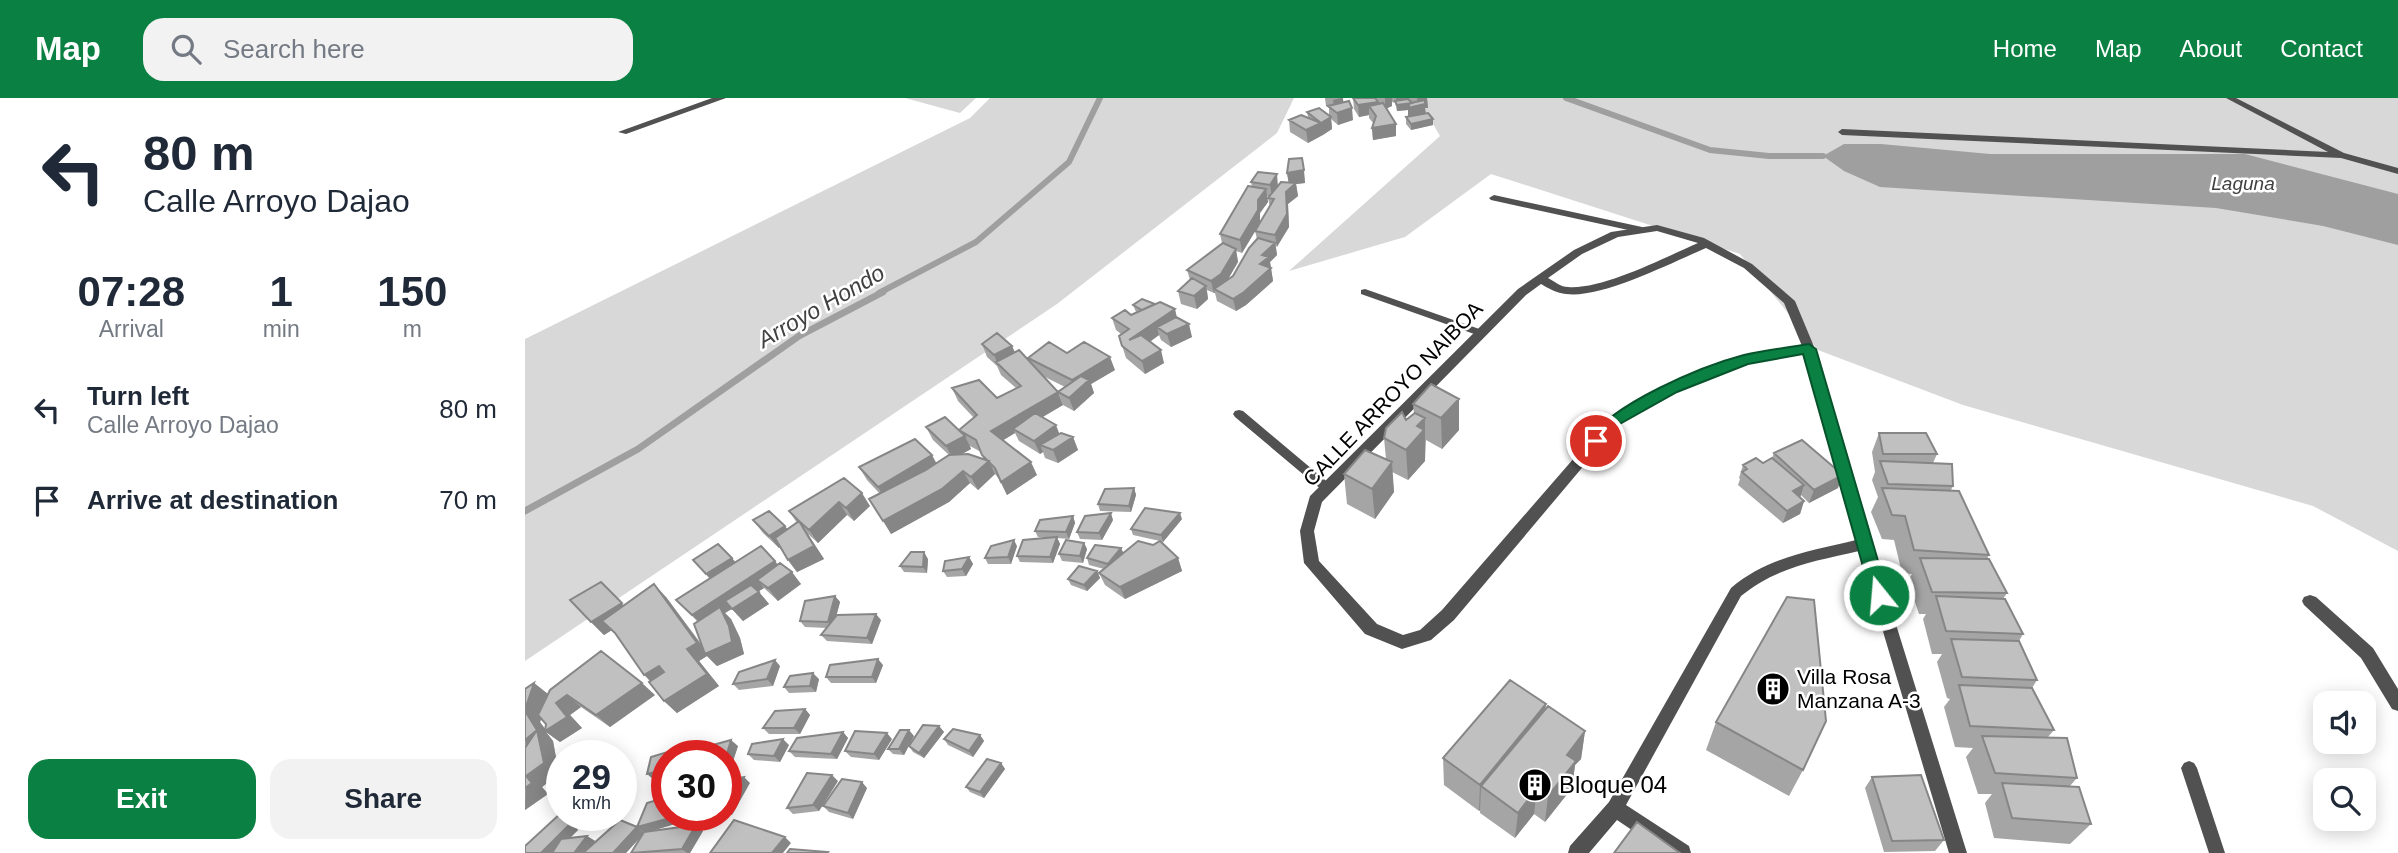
<!DOCTYPE html>
<style>
body{margin:0;font-family:Helvetica,sans-serif;background:#f2f2f3;color:#1f2937;height:100vh;display:flex;flex-direction:column;font-size:26px;white-space:nowrap}
*{box-sizing:border-box;margin:0}
p{font-size:23px;color:#747a83}
.icon{flex:none;width:38px;height:38px;fill:none;stroke:currentColor;stroke-width:2;stroke-linecap:round;stroke-linejoin:round}
.map{position:relative;flex:1;overflow:hidden}
.side{display:flex;flex-direction:column;background:#fff;width:525px}
.side>*{flex:none}
.guide{background:#fff;color:#1f2937;overflow:hidden}
.fabs{position:absolute;left:1788px;top:593px;display:grid;gap:14px}
.fabs a{display:grid;place-items:center;width:63px;height:63px;border-radius:14px;background:#fff;box-shadow:0 4px 18px #0003;font-size:35px}
.speed{position:absolute;left:21px;top:642px;display:flex;gap:14px;font-size:35px;font-weight:700;text-align:center}
.speed>*{display:grid;place-content:center;width:91px;height:91px;border-radius:50%;background:#fff;box-shadow:0 4px 18px #0003;line-height:1}
.speed small{font-size:18px;font-weight:400}
.speed .limit{border:10px solid #d22;background:#fff;color:#111}
.pin{position:absolute;display:grid;place-items:center;width:60px;height:60px;color:#fff;margin:-30px;border:4px solid #fff;border-radius:50%;box-shadow:0 2px 7px #0007}
.me{position:absolute;width:77px;margin:-38px;rotate:343deg;stroke-linejoin:round;filter:drop-shadow(0 0 5px #0008)}
.turn{display:flex;align-items:center;gap:24px;height:147px;padding:0 28px;font-size:32px}
.turn .icon{width:91px;height:91px;stroke-width:2.5}
.turn b{display:block;font-size:49px;line-height:60px}
.eta{display:flex;justify-content:space-evenly;align-items:center;height:119px;text-align:center}
.eta b{font-size:42px;font-weight:800;line-height:49px}
.action{display:flex;gap:14px;margin-top:auto;padding:14px 28px}
.action a{flex:1;height:80px;border-radius:21px;background:#0b8043;color:#fff;font-size:28px;font-weight:800;line-height:80px;text-align:center}
.action a+a{background:#f2f2f3;color:#1f2937}
ul{padding:0;list-style:none}
li{display:flex;align-items:center;gap:21px;height:91px;padding:0 28px}
li div{flex:1}
li b{display:block;font-size:26px}
li em{font-style:normal}
header{display:flex;align-items:center;gap:42px;box-sizing:border-box;height:98px;padding:0 35px;background:#0b8043;color:#fff}
header strong{font-size:33px}
nav{display:flex;gap:38px;margin-inline-start:auto;font-size:24px}
.search{width:490px;height:63px;background:#f2f2f3;display:flex;align-items:center;gap:18px;box-sizing:border-box;padding:0 24px;border-radius:21px;color:#747a83;font-size:26px}
main{display:flex;flex:1;min-height:0}
.map>svg:first-child{display:block}
</style>
<header>
<strong>Map</strong>
<div class="search"><svg class="icon" aria-label="search" viewBox="0 0 24 24"><circle cx="10" cy="10" r="6"/><path d="M15 15l6 6"/></svg>Search here</div>
<nav><a>Home</a><a>Map</a><a>About</a><a>Contact</a></nav>
</header>
<main>
<section class="side">
<div class="guide">
<div class="turn"><svg class="icon" aria-label="left" viewBox="0 0 24 24"><path d="M17 20v-9H6M10 6l-5 5 5 5"/></svg><div><b>80 m</b>Calle Arroyo Dajao</div></div>
</div>
<div class="eta">
<div><b>07:28</b><p>Arrival</p></div>
<div><b>1</b><p>min</p></div>
<div><b>150</b><p>m</p></div>
</div>
<ul>
<li><svg class="icon" aria-label="left" viewBox="0 0 24 24"><path d="M17 20v-9H6M10 6l-5 5 5 5"/></svg><div><b>Turn left</b><p>Calle Arroyo Dajao</p></div><em>80 m</em></li>
<li><svg class="icon" aria-label="arrive" viewBox="0 0 24 24"><path d="M6 21V4h12l-3 4 3 4H6"/></svg><div><b>Arrive at destination</b></div><em>70 m</em></li>
</ul>
<div class="action"><a>Exit</a><a>Share</a></div>
</section>
<div class="map">
<svg width="1873" height="755" viewBox="0 0 1873 755">
<rect width="100%" height="100%" fill="#fff"/>
<!-- green -->
<path fill="#d8d8d8" d="M380,0H451L435,15Z
M465,0H769L752,35L532,206L0,563V241L445,20Z
M893,0H1873V453L1788,408L1438,307L1293,252L1215,156L966,76L880,139L764,173L915,38Z"/>
<!-- water -->
<path fill="#9f9f9f" d="M1319,46H1356L1465,56H1720L1873,96V147L1798,128L1691,110L1355,89L1319,73L1298,58Z"/>
<g fill="none" stroke-linecap="round" stroke-linejoin="round">
<!-- stream-far1 -->
<path stroke="#9f9f9f" stroke-width="6" d="M1041,0L1185,52L1244,58H1298
M354,195L451,144L544,64L575,0"/>
<!-- stream -->
<path stroke="#9f9f9f" stroke-width="7" d="M0,413L113,351L274,238L358,194"/>
<!-- service -->
<path fill="#515151" fill-rule="evenodd" d="M1701,0H1711L1819,55L1873,70V76L1816,60L1317,37L1313,34L1317,31L1803,54Z
M969,97L1117,129L1122,132L1117,135L966,102L964,100Z
M840,191L960,233L961,235L960,237H952L836,196V192Z
M714,312L718,313L806,387L808,390L806,393H798L710,319L708,316L710,313Z
M1664,663L1669,665L1672,670L1700,755H1684L1656,670L1659,665Z"/>
<!-- minor -->
<path fill="#515151" fill-rule="evenodd" d="M187,0H201L101,36L93,34Z
M1132,127L1179,140L1227,166L1270,203L1290,251L1346,446L1442,755H1424L1334,453C1291,463 1251,469 1216,498L1101,707L1164,748L1166,755H1141L1092,722L1064,755H1043L1045,748L1084,704L1206,490C1242,459 1286,453 1331,442L1279,256L1222,266L1152,293L1093,327L929,522L906,542L877,551L840,536L779,465L775,433L785,398L993,191L1049,152L1086,134ZM1132,133L1173,145C1141,159 1077,192 1043,189C1036,189 1030,184 1023,180L1057,156L1093,139ZM1181,150L1219,170L1259,205L1277,248L1216,259L1142,287L1083,321L917,512L895,532L878,537L852,526L794,463L789,433L797,404L1001,197L1016,186C1024,191 1032,195 1041,196C1076,201 1148,164 1181,150Z
M1785,497L1791,499L1848,550L1873,591V613L1867,611L1836,560L1779,507L1777,503L1779,499Z"/>
</g>
<!-- wall -->
<path fill="#a5a5a5" fill-rule="evenodd" d="M800,0H818V4L828,22L813,27L806,21L807,31L783,45L765,34L764,22L783,19L782,14L804,18V10L801,8Z
M828,0H902L903,10H900L901,15L908,21V27L886,32L881,26V19H883V12L872,13L870,5L867,4V8L861,11L871,26V38L848,42L847,30L849,26L844,20V17L834,19L829,11Z
M777,60L780,85L771,86L773,98L763,106L764,129L751,149L752,157L745,164L748,183L721,207L711,213L692,203L690,195H689L682,192L683,201L672,211L656,206L653,193L665,182L662,172L697,145L695,136L727,89L726,84L753,88L764,85L762,75ZM742,98L744,99L743,100L745,109L730,133L732,141L708,178L703,181L713,164L711,153L717,155L735,125V115L743,104Z
M608,207L651,219L667,239L646,249L636,242L634,237L625,244L639,265L620,276L601,260L594,238L596,236L591,232L587,220L606,217L611,214Z
M457,246L487,248L490,254L505,263L503,260L542,255L590,272L566,286L569,295L549,313L538,307L533,294L540,289L518,278L538,307L518,319L534,336L548,339L553,352L533,365L520,360L518,354L515,356L494,343L490,335L478,342L512,377L482,397L474,381L470,376L453,392L445,385L424,404L366,436L355,396L342,382L334,369L411,365L424,357L408,342L401,329L434,332L449,320L433,303L427,290L472,300L491,290L476,277L472,268L462,259ZM445,348L456,354L459,362L437,356L446,351Z
M906,286L934,332L917,351L901,342L900,363L883,382L867,374L869,394L850,421L822,406L819,376L861,361L859,340L889,316L888,306Z
M1354,335L1412,356L1408,365L1428,388L1426,392L1464,457L1462,461L1482,495L1478,501L1498,536L1494,543L1512,582L1507,590L1529,632L1523,639L1552,680L1544,689L1566,726L1545,746L1469,740L1460,705L1467,696H1453L1441,659L1448,650L1430,649L1419,609L1425,601L1422,600L1412,564L1417,556H1407L1398,521L1401,516H1394L1383,483L1387,476L1377,475L1369,442L1357,441L1346,414L1353,399L1347,382L1350,374L1347,354Z
M1249,355L1313,390L1284,405L1276,397L1275,399L1279,403L1275,416L1258,425L1213,387L1215,381L1214,380L1218,367L1238,365L1247,360Z
M319,380L345,408L329,423L322,417L293,445L283,436L299,461L272,474L263,462L255,449L254,450L238,435L228,422L260,428L262,431L272,425L264,413Z
M609,390L611,397L606,414L575,413L573,406Z
M548,418L550,425L544,441L532,440L535,446L528,465L495,464L492,458L525,440L513,439L510,433Z
M657,421L638,444L636,443L653,460L657,473L600,501L580,487L574,475L579,471L564,467L562,460L596,450L598,455L628,447L635,443L608,437L606,431Z
M588,422L577,442L555,441L552,434Z
M559,445L562,451L558,465L537,463L534,456Z
M492,448L486,466H463L460,460Z
M444,459L448,466L441,478L422,479L418,473Z
M403,461L402,475L379,474L375,468Z
M168,462L253,467L276,486L253,503L239,490L233,493L244,506L218,523L207,511L200,515L206,521L215,540L219,556L192,568L182,558L174,563L194,588L152,615L139,603L90,535L87,532L79,537L66,524L99,507L141,499L177,547L172,523L151,502L185,481Z
M572,473L575,480L562,493L546,487L543,481Z
M310,498L315,504L311,519L356,522L347,546L302,543L296,537L302,530L280,529L275,523Z
M358,567L351,585H306L301,579Z
M255,568L248,588L214,592L208,586Z
M294,581L291,594L264,595L259,589Z
M9,585L23,596L130,597L85,629L56,609L45,617L57,630L35,644L21,634L28,643L34,676L17,689L23,696L0,712V591ZM17,620L21,626L20,632L15,624Z
M280,611L285,617L275,636H244L238,630Z
M1020,612L1060,633L1056,661L1050,667L1047,690L1020,724L1009,716L990,740L955,715V712L954,713L919,687L918,660Z
M1191,624L1278,672L1264,698L1181,652Z
M414,628L419,634L399,660L388,654L384,648Z
M318,634L323,640L312,661L270,659L264,653Z
M455,637L459,643L448,659L423,647L419,641Z
M389,638L379,657L368,656L363,651Z
M367,641L354,662L326,659L320,653Z
M264,647L255,664L229,662L223,656Z
M213,648L207,666L201,667V658Z
M476,665L480,671L459,700L445,694L441,689Z
M1347,679L1419,742L1410,753L1359,754L1340,690Z
M313,683L294,713L268,716L262,710Z
M342,690L328,721L304,714L298,708Z
M142,718H192H177L122,734L178,733L165,755H106L117,738L101,755H0L44,721L53,732L45,740L62,738L70,743L66,748L112,729L119,734L112,729Z"/>
<!-- shaded-wall -->
<path fill="#868686" d="M816,0H818L819,11L809,12L808,2Z
M860,0H867V8L860,11Z
M871,0H883V3L871,6Z
M892,0H902L903,10H900L901,18L883,22V12L872,13V7L887,5L893,8Z
M853,4L854,16L844,8V17L834,19L833,7Z
M827,10L828,22L813,27L812,15Z
M806,19L807,31L798,37L796,25Z
M908,21V27L886,32V26Z
M796,25L798,37L783,45L781,32Z
M871,26V38L848,42L847,30Z
M779,72L780,85L771,86L773,98L763,106L764,129L752,149L750,137L761,94L764,87L762,75Z
M752,76L753,89L747,99L745,87Z
M741,91L743,104L735,115V125L717,155L715,142L733,102Z
M750,145L752,157L745,164L748,183L721,207L711,213L708,201L735,166L737,157Z
M711,151L713,164L699,188L689,191L690,195H689L686,183Z
M681,188L683,201L672,211L669,198Z
M650,211L653,224L632,229L634,237L608,255L604,242Z
M664,226L667,239L646,249L642,236Z
M487,248L492,261L473,266L469,257Z
M636,252L639,265L620,276L617,263Z
M585,259L590,272L566,286L569,295L549,313L544,300L551,294L547,282Z
M533,294L538,307L493,333L488,331L490,335L472,346L466,333Z
M934,301V332L917,351L916,320Z
M900,320V363L883,382L881,352L892,328Z
M531,327L536,340L515,347L518,354L515,356L509,343Z
M440,338L446,351L428,361L421,348Z
M548,339L553,352L533,365L528,352Z
M407,357L414,370L360,402L353,389Z
M464,363L470,376L453,392L446,379Z
M506,364L512,377L482,397L476,384Z
M867,364L869,394L850,421L847,391Z
M438,373L445,385L424,404L366,436L358,423Z
M1318,377L1313,390L1284,405L1289,392Z
M1279,387L1275,400L1268,393Z
M609,390L611,397L606,414L604,408Z
M337,395L345,408L329,423L321,410Z
M1279,403L1275,416L1258,425L1262,413Z
M314,404L322,417L293,445L284,432Z
M586,415L588,422L577,442L574,435Z
M655,415L657,421L638,444L636,437Z
M548,418L550,425L544,441L541,434Z
M274,423L299,461L272,474L263,462Z
M260,428L269,441L254,450L244,438Z
M532,439L535,446L528,465L525,459Z
M489,442L492,448L486,466L483,459Z
M559,445L562,451L558,465L555,458Z
M596,450L599,456L585,472L583,466Z
M399,454L403,461L402,475L398,469Z
M444,459L448,466L441,478L437,471Z
M207,460L218,473L192,488L181,476Z
M653,460L657,473L600,501L595,489Z
M250,463L260,476L232,482L239,490L200,515L206,521L215,540L219,556L192,568L182,558L174,563L194,588L152,615L139,603L162,551L129,486L141,499L182,555L179,529L167,517Z
M572,473L575,480L562,493L559,487Z
M267,474L276,486L253,503L243,490Z
M76,484L109,518L79,537L66,524Z
M234,494L244,506L218,523L207,511Z
M310,498L315,504L308,530L303,524Z
M351,516L356,522L347,546L342,540Z
M353,561L358,567L351,585L347,579Z
M250,562L255,568L248,588L242,581Z
M134,568L147,580L132,589L119,577Z
M288,575L294,581L291,594L285,588Z
M9,585L24,597L15,624L21,632L31,605L42,597L56,609L45,617L57,630L35,644L21,634L28,643L34,676L17,689L23,696L0,712L1,678L0,613Z
M117,585L130,597L85,629L71,617Z
M1021,606L1018,634L956,688L955,712L954,713L955,687Z
M280,611L285,617L275,636L269,630Z
M414,628L419,634L399,660L394,655Z
M384,632L389,638L379,657L374,651Z
M1060,633L1056,661L1050,667L1047,690L1020,724L1023,698L1042,657Z
M318,634L323,640L312,661L306,656Z
M362,635L367,641L354,662L349,656Z
M455,637L459,643L448,659L444,653Z
M258,641L264,647L255,664L249,658Z
M206,642L213,648L207,666L201,661Z
M169,646L176,651L174,658H165Z
M476,665L480,671L459,700L455,694Z
M142,671V679L129,682L122,676Z
M307,677L313,683L294,713L288,707Z
M219,679L225,685L207,717L201,712V709Z
M337,684L342,690L328,721L323,715Z
M1012,690L1009,716L990,740L993,715Z
M38,718L44,721L53,732L30,755H16Z
M153,718H177L120,735L112,729Z
M171,727L178,733L165,755H162L157,751Z
M112,729L119,735L101,755H88Z
M62,738L70,743L61,755H49Z
M260,739L266,745L258,755H247Z"/>
<!-- building -->
<path fill="#c0c0c0" stroke="#868686" stroke-width="2" d="M828,0H850L853,4L833,7Z
M883,1L887,5L872,7L870,3Z
M900,2V6L883,10L885,5Z
M824,3L827,10L812,15L803,8Z
M858,5L871,26L847,30L851,18L844,8Z
M794,10L806,19L796,25L782,14Z
M903,15L908,21L886,26L881,19Z
M776,17L796,25L781,32L764,22Z
M777,60L779,72L762,75L764,61Z
M733,74L752,76L745,87L726,84Z
M756,84L771,85L761,94L762,116L750,137L730,133L749,101L743,100Z
M723,88L741,91L733,102V112L715,142L695,136Z
M733,140L750,145L737,157L744,159L735,166L746,170L719,194L708,201L689,191L708,178L724,150Z
M698,145L711,151L696,176L686,183L662,172Z
M667,180L681,188L669,198L653,193Z
M617,201L630,206L617,212L608,207Z
M635,204L650,211L604,242L616,237L636,252L617,263L597,248L594,238L604,231L587,220L600,212L606,217Z
M651,219L664,226L642,236L632,229Z
M472,235L487,248L469,257L457,246Z
M524,244L542,255L559,244L585,259L547,282L503,260Z
M494,252L533,294L466,333L506,364L476,384L470,370L457,357L451,342L434,332L452,317L427,290L454,282L472,300L496,288L471,264Z
M556,278L564,282L544,300L533,294Z
M906,286L934,301L916,320L888,306Z
M877,314L881,322L890,315L900,320L892,328L899,332L881,352L859,340L861,330Z
M510,315L531,327L509,343L488,331Z
M420,319L440,338L421,348L401,329Z
M536,335L548,339L528,352L515,347Z
M1354,335H1401L1412,356H1358Z
M390,341L407,357L353,389L334,369Z
M1277,342L1318,377L1289,392L1249,355Z
M840,352L867,364L847,391L819,376Z
M443,356L464,363L446,379L438,373L417,391L358,423L344,401L401,372L424,357Z
M1231,360L1238,365L1247,360L1279,387L1268,393L1279,403L1262,413L1217,374L1222,371L1218,367Z
M1355,363L1427,366L1428,388L1363,386Z
M319,380L337,395L321,410L314,404L284,432L274,423L289,448L263,462L250,440L274,423L264,413Z
M609,390L604,408L573,406L580,391Z
M1357,390L1434,393L1464,457L1389,452L1380,418L1367,417Z
M620,410L655,415L636,437L606,431Z
M244,413L260,428L244,438L228,422Z
M586,415L574,435L552,434L560,418Z
M548,418L541,434L510,433L515,422Z
M532,439L525,459L492,458L498,442Z
M489,442L483,459L460,460L466,448Z
M541,442L559,445L555,458L534,456Z
M613,443L628,447L635,443L653,460L595,489L574,475Z
M193,446L207,460L181,476L168,462Z
M570,447L596,450L583,466L562,460Z
M236,448L250,463L167,517L151,502Z
M386,454H399L398,469L375,468Z
M444,459L437,471L418,473L420,463Z
M1395,460L1464,461L1482,495L1407,494Z
M255,465L267,474L243,490L232,482Z
M554,468L572,473L559,487L543,481Z
M76,484L97,505L66,524L45,502Z
M129,486L172,545L162,551L182,576L139,603L124,584L139,574L134,568L119,577L90,535L77,523Z
M226,487L234,494L207,511L200,503Z
M310,498L303,524L275,523L280,503Z
M1411,498L1480,501L1498,536L1421,533Z
M1262,499L1289,502L1301,623L1278,672L1191,624Z
M195,509L204,528L207,544L180,556L169,526Z
M351,516L342,540L296,537L312,517Z
M1426,541L1494,543L1512,582L1437,579Z
M76,553L117,585L71,617L42,597L31,605L42,619L20,633L21,626L13,617L25,592Z
M353,561L347,579H301L305,567Z
M250,562L242,581L208,586L214,574Z
M288,575L285,588L259,589L265,578Z
M985,582L1021,606L955,687L918,660Z
M9,585L0,612V591Z
M1434,587L1507,590L1529,632L1445,628Z
M1023,608L1060,633L1042,657L1051,663L1023,698L1012,690L993,715L956,688Z
M280,611L269,630H238L250,613Z
M0,613L12,632L0,642Z
M398,627L414,628L394,655L384,648Z
M428,631L455,637L444,653L419,641Z
M12,632L19,665L1,678L7,685L0,690V650Z
M375,632H384L374,651H363Z
M330,633L362,635L349,656L320,653Z
M318,634L306,656L264,653L272,640Z
M1457,638L1542,640L1552,680L1470,675Z
M258,641L249,658L223,656L227,646Z
M206,642L201,659L179,658L184,648Z
M169,646L165,658H142V671L122,676L126,659Z
M462,661L476,665L455,694L441,689Z
M282,675L307,677L288,707L262,710Z
M1396,677L1419,742L1367,743L1347,679Z
M219,679L201,709V682Z
M317,681L337,684L323,715L298,708Z
M1477,685L1554,689L1566,726L1487,720Z
M142,699V718H153L112,729L122,705Z
M36,715L45,726L16,755H0V748Z
M95,722L112,729L88,755H58Z
M209,722L260,739L247,755H185Z
M1112,724L1155,755H1089Z
M171,727L157,751L106,755L119,734Z
M62,738L49,755H27L36,741Z
M265,751L303,754L302,755H262Z"/>
<!-- route -->
<path fill="#0b8043" stroke="#07532c" stroke-width="2" d="M1284,246L1291,251L1363,497L1361,502H1348L1346,497L1278,256L1223,266L1152,294L1093,327L1077,347L1071,348L1063,343C1086,306 1177,268 1219,257C1240,252 1262,250 1284,246Z"/>
<!-- icons -->
<defs>
<symbol id="building-disc" viewBox="-11 -11 22 22"><circle r="9.5" fill="#000" stroke="#fff"/><path d="M-4-6H4V6H1V3H-1V6H-4ZM-2.5-4.3h1.7v1.8h-1.7ZM.8-4.3h1.7v1.8H.8ZM-2.5-1h1.7V.8h-1.7ZM.8-1h1.7V.8H.8Z" fill="#fff"/></symbol>
</defs>
<g fill-rule="evenodd">
<use href="#building-disc" x="1229" y="572" width="38" height="38"/>
<use href="#building-disc" x="991" y="668" width="38" height="38"/>
</g>
<g text-anchor="middle" stroke-width="5" stroke-linejoin="round" paint-order="stroke">
<!-- far-water labels -->
<g font-size="19" font-style="italic" fill="#404040" stroke="#fff">
<text x="1718" y="92">Laguna</text>
</g>
<!-- street labels -->
<g font-size="21" fill="#000" stroke="#fff">
<text transform="translate(868 296) rotate(-46)" y="7">CALLE ARROYO NAIBOA</text>
</g>
<!-- poi labels -->
<g font-size="21" fill="#000" stroke="#fff" text-anchor="start">
<text x="1272" y="586">Villa Rosa<tspan x="1272" dy="24">Manzana A-3</tspan></text>
</g>
<!-- water labels -->
<g font-size="23" font-style="italic" fill="#404040" stroke="#fff">
<text transform="translate(296 208) rotate(-30)" y="8">Arroyo Hondo</text>
</g>
<!-- near-poi labels -->
<g font-size="24" fill="#000" stroke="#fff" text-anchor="start">
<text x="1034" y="695">Bloque 04</text>
</g>
</g>
</svg>
<div class="fabs">
<a><svg class="icon" aria-label="sound" viewBox="0 0 24 24"><path d="M4 9h4l5-4v14l-5-4H4zM17 9q2 3 0 6"/></svg></a>
<a><svg class="icon" aria-label="search" viewBox="0 0 24 24"><circle cx="10" cy="10" r="6"/><path d="M15 15l6 6"/></svg></a>
</div>
<div class="speed"><div>29<small>km/h</small></div><div class="limit">30</div></div>
<div class="pin" style="left:1071px;top:343px;background:#d93025"><svg class="icon" aria-label="arrive" viewBox="0 0 24 24"><path d="M6 21V4h12l-3 4 3 4H6"/></svg></div>
<svg class="me" style="left:1354px;top:497px" viewBox="-20 -20 40 40"><circle r="17" fill="#0b8043" stroke="#fff" stroke-width="3"/><path d="M0-11L8 9 0 5-8 9z" fill="#fff"/></svg>
</div>
</main>
